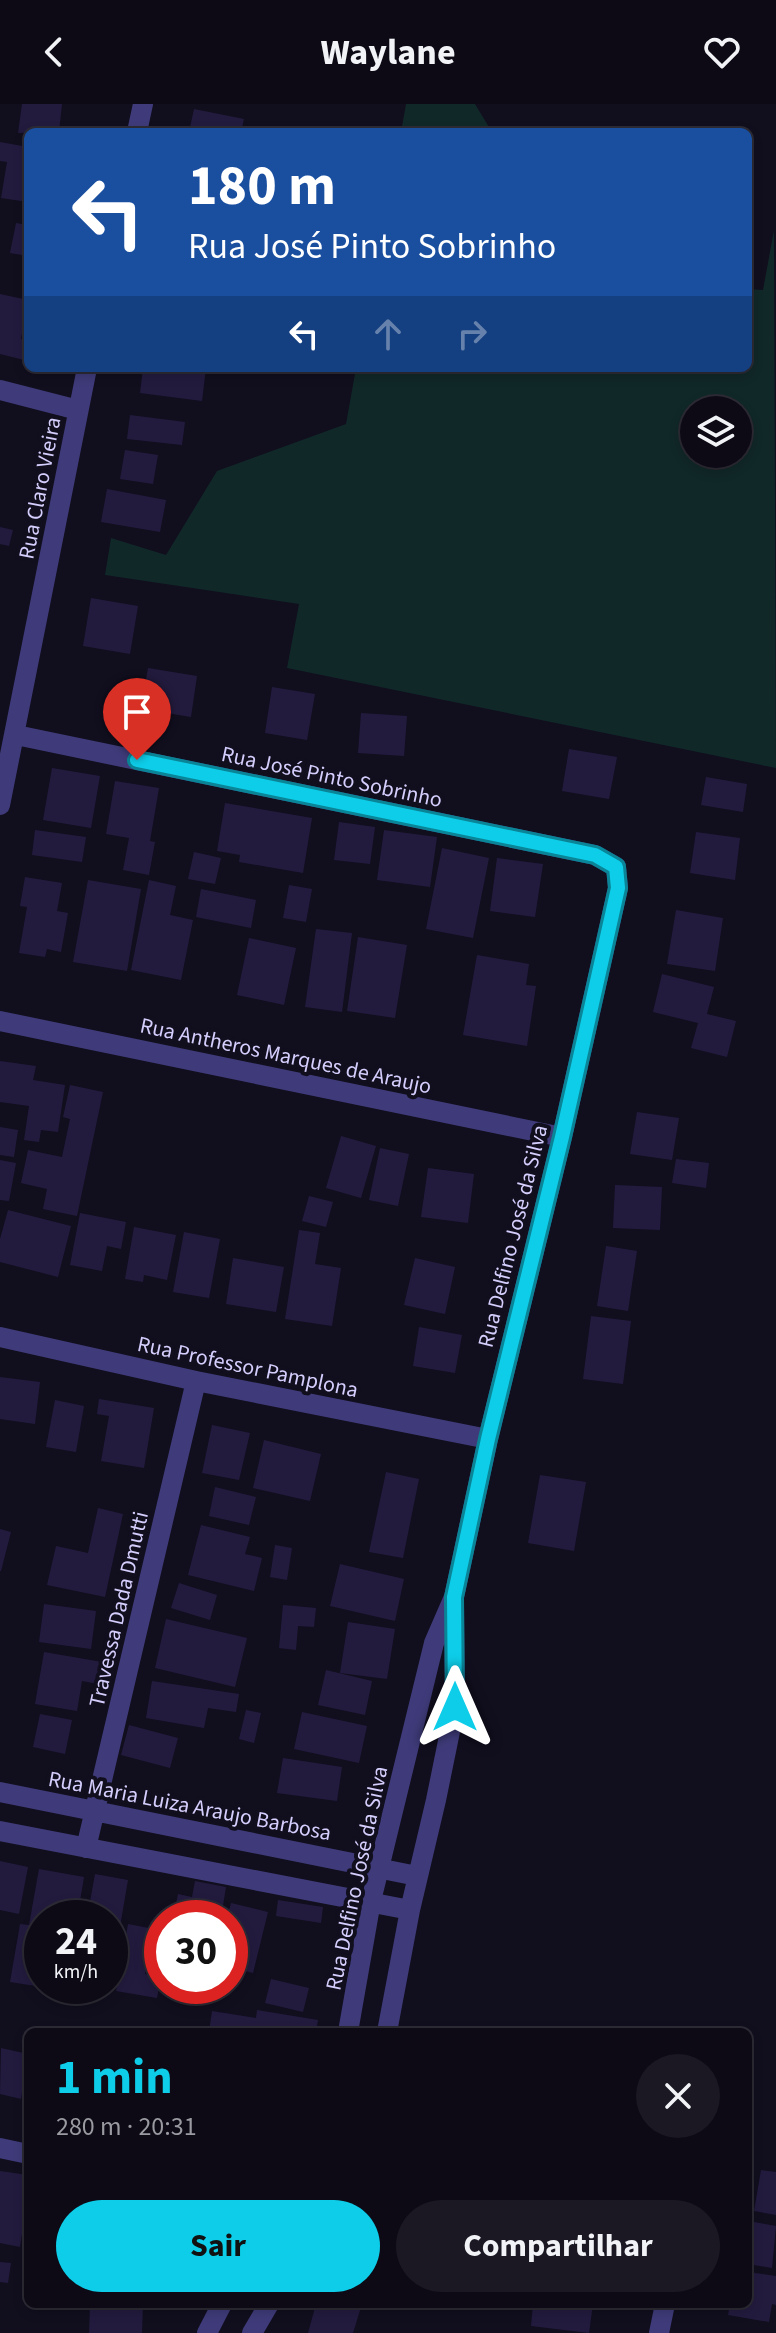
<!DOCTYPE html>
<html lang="pt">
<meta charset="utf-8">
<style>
body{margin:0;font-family:"Source Sans 3",sans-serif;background:#1b1823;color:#f1f3f6;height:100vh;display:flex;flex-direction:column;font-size:30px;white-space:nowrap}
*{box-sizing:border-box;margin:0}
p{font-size:26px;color:#9a9aa1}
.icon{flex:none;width:44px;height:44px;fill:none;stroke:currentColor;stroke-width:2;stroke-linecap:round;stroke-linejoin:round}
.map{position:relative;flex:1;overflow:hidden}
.panel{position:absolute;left:24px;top:1924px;width:728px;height:280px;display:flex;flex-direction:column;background:#0d0a16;border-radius:12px;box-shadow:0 4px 12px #0003,0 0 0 2px #2d2b35}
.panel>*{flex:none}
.guide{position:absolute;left:24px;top:24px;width:728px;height:244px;border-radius:12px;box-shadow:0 4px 12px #0003,0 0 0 2px #2d2b35;background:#1a4fa0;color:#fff;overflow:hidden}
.tools{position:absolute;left:680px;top:292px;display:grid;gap:16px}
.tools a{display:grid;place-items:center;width:72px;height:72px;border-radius:50%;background:#0d0a16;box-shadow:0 4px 12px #0003,0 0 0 2px #2d2b35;font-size:40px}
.speed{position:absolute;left:24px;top:1796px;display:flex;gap:16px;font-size:40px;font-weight:700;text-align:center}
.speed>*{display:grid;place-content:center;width:104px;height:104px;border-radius:50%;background:#0d0a16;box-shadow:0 4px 12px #0003,0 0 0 2px #2d2b35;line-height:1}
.speed small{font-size:20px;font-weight:400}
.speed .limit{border:12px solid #d22;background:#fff;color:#111}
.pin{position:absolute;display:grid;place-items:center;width:68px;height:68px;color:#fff;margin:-82px -34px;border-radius:50% 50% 50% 0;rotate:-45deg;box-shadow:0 0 8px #0007}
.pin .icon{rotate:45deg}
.me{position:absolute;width:88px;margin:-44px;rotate:0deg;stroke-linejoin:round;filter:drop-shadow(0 0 6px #0008)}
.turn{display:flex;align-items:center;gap:28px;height:168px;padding:0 32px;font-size:36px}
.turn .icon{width:104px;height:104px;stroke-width:2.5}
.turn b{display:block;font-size:56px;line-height:68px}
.lanes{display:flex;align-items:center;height:76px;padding:0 32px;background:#0003;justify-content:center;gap:40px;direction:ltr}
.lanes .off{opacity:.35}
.round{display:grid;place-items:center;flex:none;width:84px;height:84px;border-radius:42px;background:#1b1823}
.summary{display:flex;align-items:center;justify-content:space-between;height:136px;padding:0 32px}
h1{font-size:48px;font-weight:700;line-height:60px;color:#0ecde8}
.button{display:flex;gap:16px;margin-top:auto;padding:16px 32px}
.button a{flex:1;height:92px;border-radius:48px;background:#0ecde8;color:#111;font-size:32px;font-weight:700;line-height:92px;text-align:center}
.button a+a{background:#1b1823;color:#f1f3f6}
header{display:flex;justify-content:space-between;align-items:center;height:104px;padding:0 32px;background:#0d0a16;font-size:36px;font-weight:700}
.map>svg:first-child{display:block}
</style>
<header><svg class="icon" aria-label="back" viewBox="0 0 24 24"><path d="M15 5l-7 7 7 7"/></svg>Waylane<svg class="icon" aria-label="heart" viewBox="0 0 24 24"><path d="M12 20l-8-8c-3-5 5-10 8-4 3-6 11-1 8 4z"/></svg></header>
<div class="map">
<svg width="776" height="2229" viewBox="0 0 776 2229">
<rect width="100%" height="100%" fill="#110e1e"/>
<!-- green -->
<path fill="#112828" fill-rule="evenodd" d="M406,0H475L492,28H401Z
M774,126L776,664L287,564L299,500L105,471L111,434L166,451L217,367L346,320L356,264H748V185L763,186ZM694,306H738V350H694Z"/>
<!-- building -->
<path fill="#231b3e" d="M22,0H62L59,28L18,29Z
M194,5L244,15L241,28H189Z
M0,38L28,43V98L1,94L7,58L0,57Z
M16,119L28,121V152L10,149Z
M0,190L28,196L21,235L28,237V257L0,250Z
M143,264H206L202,297L140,289Z
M130,311L185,318L182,341L127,335Z
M125,346L158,351L153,380L120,375Z
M107,385L166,396L160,428L101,418Z
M0,423L13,426L9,442L0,440Z
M91,494L138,502L130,550L83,542Z
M148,564L197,572L191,613L130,603L134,579L145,581Z
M272,583L315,590L307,636L265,629Z
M361,609L407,612L404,652L358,649Z
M569,645L617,653L609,695L562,687Z
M52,664L100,672L91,724L43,716Z
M706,673L747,680L743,708L701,701Z
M115,677L159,684L150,737L155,738L149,771L123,766L129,734L106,730Z
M225,699L312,714L303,769L239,758L240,751L217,747Z
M339,718L375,723L370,760L334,756Z
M35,726L86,733L82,758L32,751Z
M384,726L437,733L430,783L377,776Z
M696,728L740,734L735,776L690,769Z
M442,744L489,754L473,834L426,825Z
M194,748L221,754L215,780L188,775Z
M497,754L543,760L535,813L490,807Z
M25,773L62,779L57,807L68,809L61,848L47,845L45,853L19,849L27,803L20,802Z
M88,776L141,785L127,867L73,858Z
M149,776L176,782L170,811L193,816L181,876L131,866Z
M289,781L312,785L306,818L283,814Z
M201,785L256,796L251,824L196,813Z
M676,806L723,814L715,867L667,860Z
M316,825L352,829L342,908L305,903Z
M358,833L407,841L395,914L347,907Z
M249,834L296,844L284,901L237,891Z
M477,851L529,860L526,881L536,882L527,942L463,931Z
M662,870L714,883L707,910L736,917L727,953L691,944L698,919L653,908Z
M0,957L36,962L33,976L65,981L58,1028L41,1026L39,1038L24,1036L29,1002L0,998Z
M70,981L103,988L77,1112L43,1105L47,1085L21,1079L28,1046L62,1053L70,1015L63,1013Z
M637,1008L679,1014L672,1056L630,1050Z
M0,1023L18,1026L14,1053L0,1051Z
M341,1032L376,1042L361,1094L326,1084Z
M380,1044L409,1050L398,1102L369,1096Z
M676,1055L709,1059L706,1084L672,1079Z
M0,1056L16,1059L9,1097L0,1096Z
M428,1064L474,1070L468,1119L421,1113Z
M615,1081L662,1083L660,1126L613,1124Z
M309,1092L333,1098L326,1123L302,1117Z
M8,1106L71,1122L58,1173L0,1158V1135Z
M80,1109L126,1118L121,1145L107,1142L102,1167L70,1161Z
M134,1123L176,1131L167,1176L144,1171L143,1178L125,1175Z
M299,1126L320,1129L315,1160L341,1164L332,1222L285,1215Z
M184,1128L220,1135L209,1194L173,1188Z
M606,1142L637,1147L628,1207L597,1202Z
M233,1154L284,1163L276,1208L226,1200Z
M415,1154L455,1163L445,1210L404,1201Z
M591,1212L631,1217L623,1280L583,1275Z
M419,1223L462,1231L455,1269L413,1262Z
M0,1273L40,1278L35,1320L0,1315Z
M99,1295L154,1304L144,1364L101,1357L109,1312L97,1310Z
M55,1296L84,1302L76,1348L46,1343Z
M212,1321L250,1329L239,1376L202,1369Z
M264,1336L321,1350L310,1397L253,1384Z
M386,1368L419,1375L403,1454L369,1448Z
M540,1371L586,1378L574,1447L528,1439Z
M215,1383L256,1393L249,1421L209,1412Z
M98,1404L123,1410L105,1493L47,1481L56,1442L88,1449Z
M201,1421L250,1433L245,1450L262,1454L254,1487L188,1471Z
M0,1425L11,1428L1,1467H0Z
M275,1441L292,1444L287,1476L270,1473Z
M340,1460L404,1475L395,1517L330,1502Z
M179,1479L217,1491L210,1516L171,1504Z
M44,1500L96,1507L91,1545L39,1538Z
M283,1501L316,1504L314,1523L298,1522L296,1546L279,1544Z
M166,1515L247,1534L235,1583L155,1564Z
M348,1518L395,1525L387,1575L340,1569Z
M44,1548L102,1558L98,1580L82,1577L77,1607L35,1600Z
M326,1566L372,1577L365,1611L318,1601Z
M152,1577L239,1590L236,1608L208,1604L204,1624L146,1614Z
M246,1606L261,1609L254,1639L239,1635Z
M302,1608L367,1622L359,1659L294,1645Z
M40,1610L72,1616L65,1650L33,1643Z
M129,1621L178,1634L170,1664L121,1651Z
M283,1654L342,1663L337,1697L277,1689Z
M0,1757L28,1763L19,1810L0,1806Z
M39,1765L84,1773L78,1809L54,1805L52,1814H42V1883L10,1878L20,1820L29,1821Z
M95,1770L128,1776L116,1846L110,1845V1814H87Z
M195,1777L226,1783L221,1814H173L178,1790L192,1793Z
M278,1796L323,1803L321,1819L276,1812Z
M231,1799L268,1808L253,1869L230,1863V1814H227Z
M128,1820L154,1825L145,1870L161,1873L157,1894L116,1887Z
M271,1875L309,1884L303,1908L265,1899Z
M257,1906L318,1916L316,1928H209L212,1907L256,1914Z
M1,1944L28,1950L21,1995L0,1990Z
M761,2066L776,2068V2111L754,2107Z
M0,2067L28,2071V2089L20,2143L0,2139Z
M748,2117L776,2122L772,2164L748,2160Z
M0,2158L11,2159L8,2179L0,2178Z
M748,2168L776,2172V2201L772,2200L769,2218L728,2211L730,2200H748Z
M90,2200H143L142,2229H89Z
M316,2200H362L353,2229H308Z
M533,2200H593L589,2229L531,2222Z"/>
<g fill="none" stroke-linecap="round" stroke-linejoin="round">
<!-- minor -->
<path stroke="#3f3b7a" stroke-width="20" d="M137,28L143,0
M0,286L78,306
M16,631L595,751L616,763L618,784L562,1033L488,1335L454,1493L434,1539L371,1797L348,1928
M0,701L87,264
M0,917L562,1033
M0,1233L196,1277L488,1335
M0,1688L417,1772
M0,1727L410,1806
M86,1744L196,1277
M387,1928L410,1806L436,1696L455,1603L454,1501
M0,2044L28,2050
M207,2229L222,2200
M252,2229L269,2200
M659,2229L665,2200"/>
</g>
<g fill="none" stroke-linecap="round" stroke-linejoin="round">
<defs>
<path id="route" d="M137,656L595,751L616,763L618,784L562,1033L488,1335L454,1493L455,1603"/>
</defs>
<!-- route casing -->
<use href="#route" stroke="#098597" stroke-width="20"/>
<!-- route -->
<use href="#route" stroke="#0ecde8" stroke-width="14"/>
</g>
<g text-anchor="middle" stroke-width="8" stroke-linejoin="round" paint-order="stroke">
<!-- street labels -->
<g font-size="22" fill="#d4cefc" stroke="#110e1e">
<text transform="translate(39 384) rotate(-79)" y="8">Rua Claro Vieira</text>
<text transform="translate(332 672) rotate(12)" y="8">Rua José Pinto Sobrinho</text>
<text transform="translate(286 951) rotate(12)" y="8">Rua Antheros Marques de Araujo</text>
<text transform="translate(512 1132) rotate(-76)" y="8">Rua Delfino José da Silva</text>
<text transform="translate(248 1262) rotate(12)" y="8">Rua Professor Pamplona</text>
<text transform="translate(118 1505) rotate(-77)" y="8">Travessa Dada Dmutti</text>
<text transform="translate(190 1701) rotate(11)" y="8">Rua Maria Luiza Araujo Barbosa</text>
<text transform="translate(356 1774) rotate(-78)" y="8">Rua Delfino José da Silva</text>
</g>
</g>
</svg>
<div class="tools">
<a><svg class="icon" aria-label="layers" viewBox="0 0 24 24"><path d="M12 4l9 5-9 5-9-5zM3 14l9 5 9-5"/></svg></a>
</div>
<div class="speed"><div>24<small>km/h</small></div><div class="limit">30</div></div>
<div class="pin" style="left:137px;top:656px;background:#d93025"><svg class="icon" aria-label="arrive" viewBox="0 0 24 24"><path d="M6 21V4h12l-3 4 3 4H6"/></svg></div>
<svg class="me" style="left:455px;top:1603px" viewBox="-20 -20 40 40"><path d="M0-17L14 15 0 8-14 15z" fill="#0ecde8" stroke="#fff" stroke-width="4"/></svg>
<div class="guide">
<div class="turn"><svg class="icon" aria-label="left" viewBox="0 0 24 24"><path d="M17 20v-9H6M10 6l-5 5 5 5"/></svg><div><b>180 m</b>Rua José Pinto Sobrinho</div></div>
<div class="lanes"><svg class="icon" aria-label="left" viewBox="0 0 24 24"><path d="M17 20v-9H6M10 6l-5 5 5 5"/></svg><svg class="icon off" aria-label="ahead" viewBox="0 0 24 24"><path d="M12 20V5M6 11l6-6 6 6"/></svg><svg class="icon off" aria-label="right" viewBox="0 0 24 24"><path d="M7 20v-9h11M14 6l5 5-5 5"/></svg></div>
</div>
<section class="panel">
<div class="summary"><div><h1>1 min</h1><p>280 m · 20:31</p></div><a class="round"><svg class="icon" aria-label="close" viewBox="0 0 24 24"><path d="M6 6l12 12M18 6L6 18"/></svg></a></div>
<div class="button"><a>Sair</a><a>Compartilhar</a></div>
</section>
</div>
